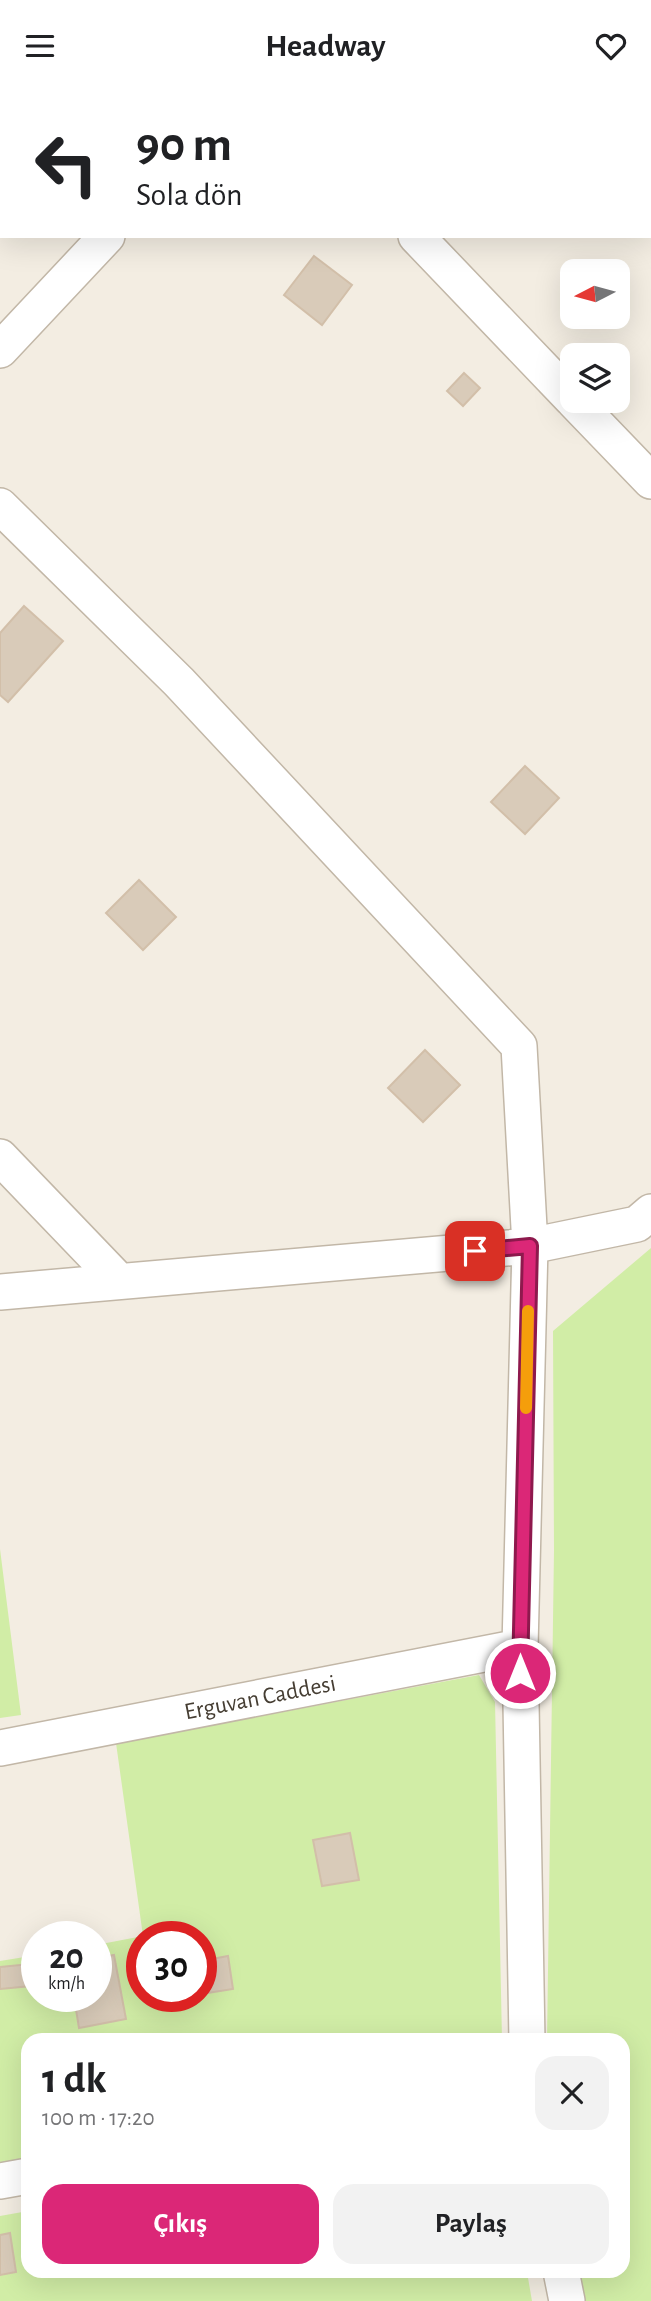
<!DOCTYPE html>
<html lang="tr">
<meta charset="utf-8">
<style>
body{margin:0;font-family:"Alegreya Sans",sans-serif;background:#f2f2f2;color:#202124;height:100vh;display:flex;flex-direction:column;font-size:26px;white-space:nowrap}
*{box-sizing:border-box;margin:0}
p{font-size:23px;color:#757577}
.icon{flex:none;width:38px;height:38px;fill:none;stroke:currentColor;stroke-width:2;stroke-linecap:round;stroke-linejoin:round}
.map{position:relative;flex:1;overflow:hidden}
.side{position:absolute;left:21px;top:1942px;width:609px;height:245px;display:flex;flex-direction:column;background:#fff;border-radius:21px;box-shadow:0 7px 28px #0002}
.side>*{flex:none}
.guide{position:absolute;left:0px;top:0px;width:651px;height:147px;box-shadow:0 7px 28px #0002;background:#fff;color:#202124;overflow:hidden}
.needle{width:46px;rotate:264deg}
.fabs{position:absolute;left:560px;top:168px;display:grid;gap:14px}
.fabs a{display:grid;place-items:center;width:70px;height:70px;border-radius:14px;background:#fff;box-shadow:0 7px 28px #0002;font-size:35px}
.speed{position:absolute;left:21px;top:1830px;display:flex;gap:14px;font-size:35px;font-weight:700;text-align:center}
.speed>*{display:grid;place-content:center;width:91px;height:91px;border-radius:50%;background:#fff;box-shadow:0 7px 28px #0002;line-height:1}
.speed small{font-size:18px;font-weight:400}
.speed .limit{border:10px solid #d22;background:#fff;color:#111}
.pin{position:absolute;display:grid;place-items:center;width:60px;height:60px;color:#fff;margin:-30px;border-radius:14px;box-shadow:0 4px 10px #0006}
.me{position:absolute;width:77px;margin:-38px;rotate:0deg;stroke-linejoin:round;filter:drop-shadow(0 0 5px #0008)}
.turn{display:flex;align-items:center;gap:24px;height:147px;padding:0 21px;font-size:32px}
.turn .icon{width:91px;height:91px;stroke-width:2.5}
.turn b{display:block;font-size:49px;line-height:60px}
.round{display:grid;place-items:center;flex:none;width:74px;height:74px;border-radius:21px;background:#f2f2f2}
.headline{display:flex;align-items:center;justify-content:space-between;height:119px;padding:0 21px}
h1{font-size:42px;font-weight:600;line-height:52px}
.action{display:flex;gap:14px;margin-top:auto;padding:14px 21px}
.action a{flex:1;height:80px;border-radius:21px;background:#db2777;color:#fff;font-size:28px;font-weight:600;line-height:80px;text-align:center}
.action a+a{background:#f2f2f2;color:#202124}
header{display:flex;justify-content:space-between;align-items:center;height:91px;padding:0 21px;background:#fff;font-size:32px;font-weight:600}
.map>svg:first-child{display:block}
</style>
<header><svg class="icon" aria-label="menu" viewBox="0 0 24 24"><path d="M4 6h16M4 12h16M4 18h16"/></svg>Headway<svg class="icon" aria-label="heart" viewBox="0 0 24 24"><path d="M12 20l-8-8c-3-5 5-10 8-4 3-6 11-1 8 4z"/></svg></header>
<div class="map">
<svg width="651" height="2210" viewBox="0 0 651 2210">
<rect width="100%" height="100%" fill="#f3ede2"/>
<!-- green -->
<path fill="#d1eda6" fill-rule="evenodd" d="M651,1157V2210H580L574,2181L623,2180V1950H547L554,1459L553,1240Z
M0,1458L21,1624L0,1627Z
M479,1584L495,1611L502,1949L28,1950V2067L0,2073V1870L37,1864V1906H96V1854L143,1845L116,1652ZM142,1846H201V1906H142Z
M28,2120V2180L527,2181L532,2210H0V2125Z"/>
<!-- building -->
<path fill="#d9cbb9" stroke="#d2bfa9" stroke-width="2" d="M314,165L352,194L322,234L284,204Z
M464,282L480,297L463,315L447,300Z
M24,515L63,550L8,611L0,604V542Z
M525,675L559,707L525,743L491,711Z
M139,789L176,826L143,859L106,822Z
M425,959L460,994L423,1031L388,997Z
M350,1742L359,1789L322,1795L313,1749Z
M114,1864L126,1928L79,1937L74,1906H96V1867Z
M228,1865L233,1898L201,1903V1870Z
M30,1873L31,1895L0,1898V1876Z
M10,2142L16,2181L0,2184V2144Z"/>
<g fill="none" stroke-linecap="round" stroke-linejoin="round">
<defs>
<path id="minor" d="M273,0L274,2
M242,2L244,0
M416,145L572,308
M0,259L107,145
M574,310L651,390
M0,415L179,591L519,955L530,1155L520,1556L527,1950
M0,1066L119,1190
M0,1201L530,1155L637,1133L651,1121
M0,1657L520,1556
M0,2090L28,2085
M561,2180L567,2210"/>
</defs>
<!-- minor casing -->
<use href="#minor" stroke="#c2b7a7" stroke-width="38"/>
<!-- minor -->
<use href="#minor" stroke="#fff" stroke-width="35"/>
</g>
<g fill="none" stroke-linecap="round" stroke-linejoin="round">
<defs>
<path id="route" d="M475,1160L530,1155L520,1582"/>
</defs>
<!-- route casing -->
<use href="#route" stroke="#8e194d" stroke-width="18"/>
<!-- route -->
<use href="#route" stroke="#db2777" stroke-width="12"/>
<!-- slow -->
<path stroke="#f59e0b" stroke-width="12" d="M526,1317L528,1220"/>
</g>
<g text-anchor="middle" stroke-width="7" stroke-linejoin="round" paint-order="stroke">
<!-- street labels -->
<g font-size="24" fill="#453d32" stroke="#fff">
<text transform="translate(260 1606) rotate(-11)" y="8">Erguvan Caddesi</text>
</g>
</g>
</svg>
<div class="fabs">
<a><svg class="needle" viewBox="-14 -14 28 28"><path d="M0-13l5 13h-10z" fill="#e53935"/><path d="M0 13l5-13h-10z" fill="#757577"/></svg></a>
<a><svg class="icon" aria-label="layers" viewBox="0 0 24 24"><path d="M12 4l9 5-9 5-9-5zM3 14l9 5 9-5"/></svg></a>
</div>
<div class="speed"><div>20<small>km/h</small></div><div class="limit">30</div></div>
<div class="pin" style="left:475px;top:1160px;background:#d93025"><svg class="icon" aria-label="arrive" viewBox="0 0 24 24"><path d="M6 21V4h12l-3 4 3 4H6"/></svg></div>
<svg class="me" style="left:520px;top:1582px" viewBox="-20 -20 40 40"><circle r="17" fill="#db2777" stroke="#fff" stroke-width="3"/><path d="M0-11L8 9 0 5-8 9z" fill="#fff"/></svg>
<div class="guide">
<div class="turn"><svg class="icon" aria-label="left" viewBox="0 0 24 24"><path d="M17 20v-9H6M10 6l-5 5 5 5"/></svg><div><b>90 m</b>Sola dön</div></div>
</div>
<section class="side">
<div class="headline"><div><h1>1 dk</h1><p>100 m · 17:20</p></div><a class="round"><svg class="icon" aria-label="close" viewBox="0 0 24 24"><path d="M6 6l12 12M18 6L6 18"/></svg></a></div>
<div class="action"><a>Çıkış</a><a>Paylaş</a></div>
</section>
</div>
